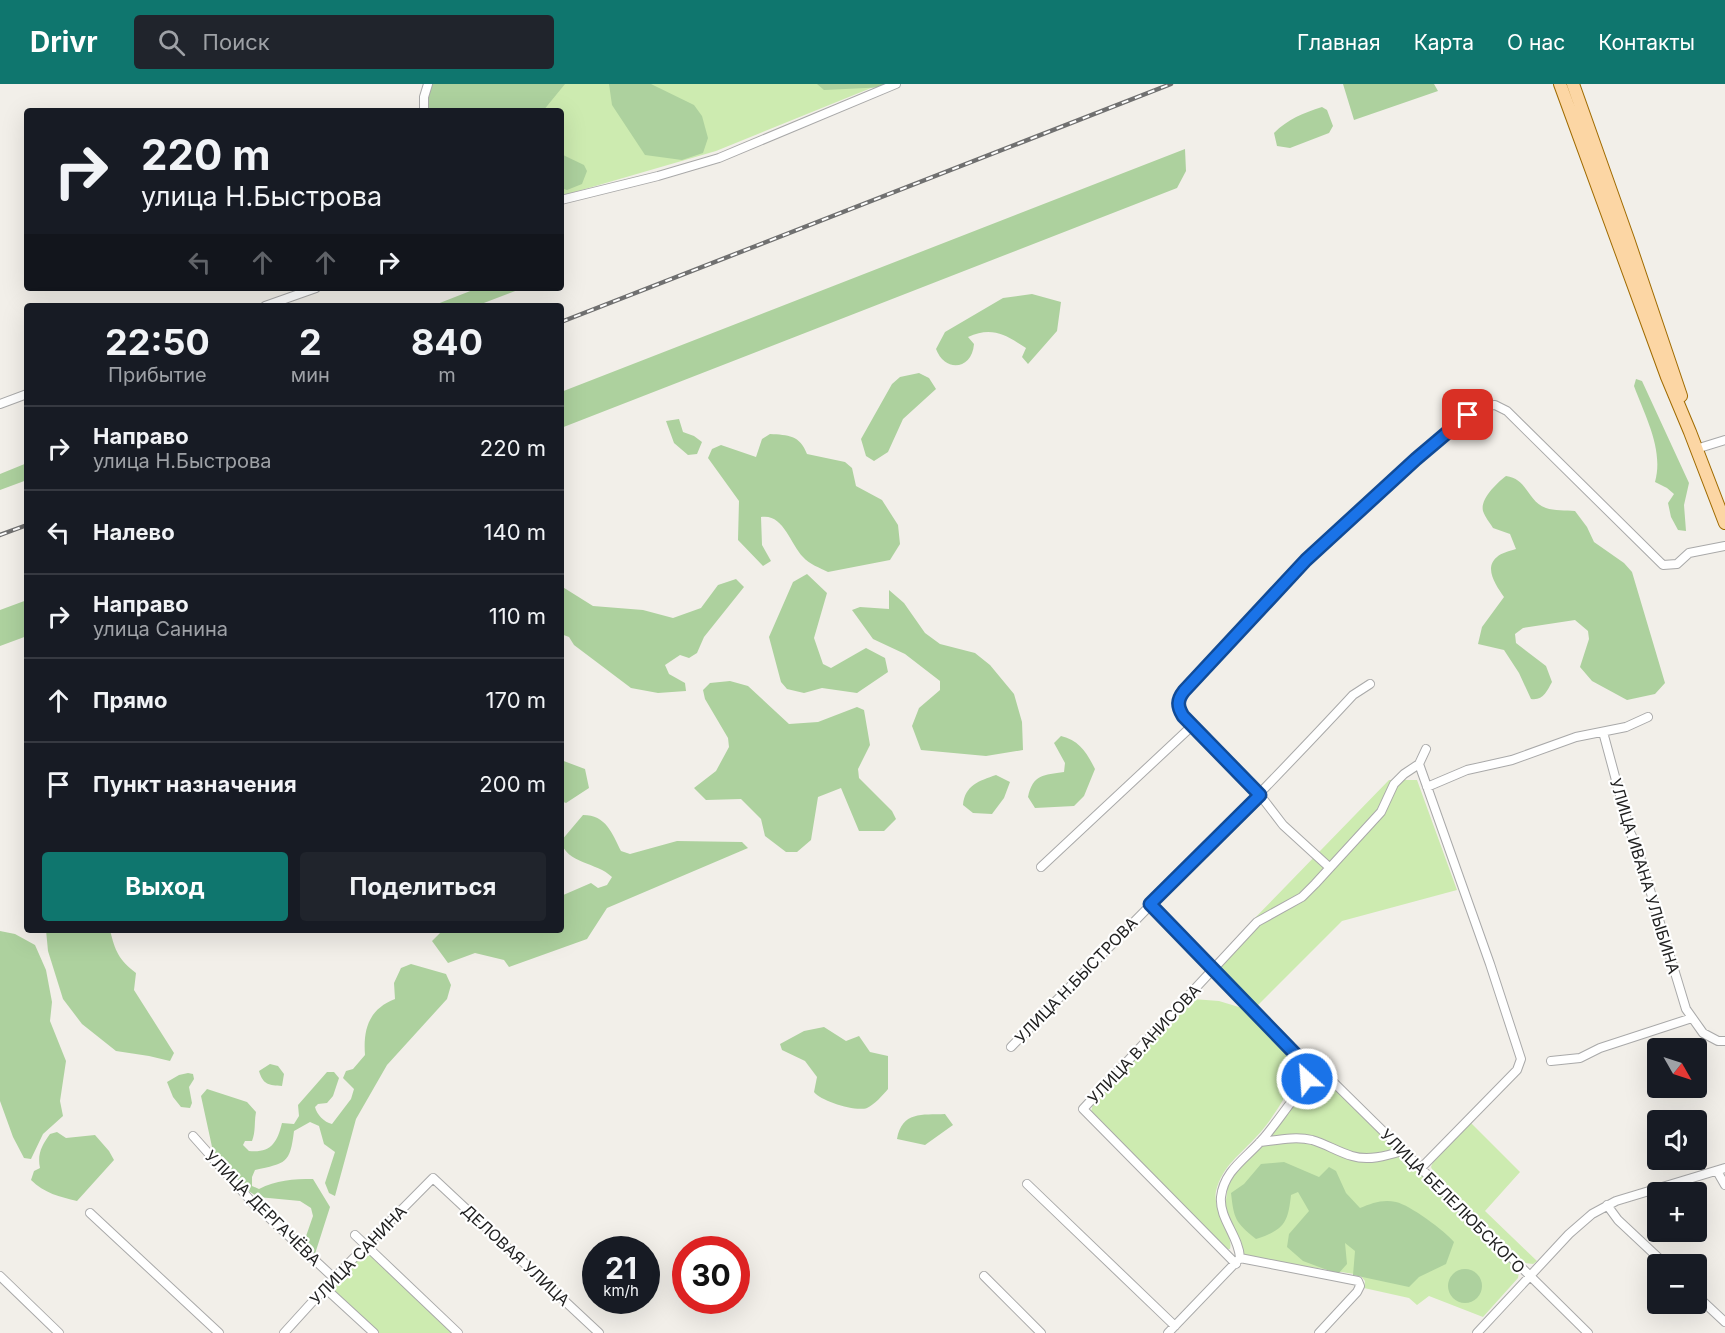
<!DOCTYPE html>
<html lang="ru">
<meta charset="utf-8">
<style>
body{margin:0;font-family:Inter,sans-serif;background:#20242c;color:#f1f3f6;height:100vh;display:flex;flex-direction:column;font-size:22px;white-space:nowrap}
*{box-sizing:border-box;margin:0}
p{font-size:20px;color:#9ea1a6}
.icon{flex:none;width:33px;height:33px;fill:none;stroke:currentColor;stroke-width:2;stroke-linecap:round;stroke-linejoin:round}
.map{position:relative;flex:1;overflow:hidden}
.sheet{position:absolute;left:24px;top:219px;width:540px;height:630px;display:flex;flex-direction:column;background:#171b24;border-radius:6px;box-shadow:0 6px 24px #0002}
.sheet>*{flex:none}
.top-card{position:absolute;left:24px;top:24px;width:540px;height:183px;border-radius:6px;box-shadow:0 6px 24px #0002;background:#171b24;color:#f1f3f6;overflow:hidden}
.needle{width:39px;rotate:129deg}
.tools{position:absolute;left:1647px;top:954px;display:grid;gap:12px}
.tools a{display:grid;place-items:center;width:60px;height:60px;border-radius:6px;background:#171b24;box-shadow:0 6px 24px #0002;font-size:30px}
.speed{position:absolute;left:582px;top:1152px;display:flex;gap:12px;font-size:30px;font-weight:700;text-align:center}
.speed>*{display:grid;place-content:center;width:78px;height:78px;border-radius:50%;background:#171b24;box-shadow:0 6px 24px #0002;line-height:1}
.speed small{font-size:15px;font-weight:400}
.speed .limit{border:9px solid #d22;background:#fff;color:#111}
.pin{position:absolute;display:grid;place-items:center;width:51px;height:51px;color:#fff;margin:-26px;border-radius:12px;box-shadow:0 3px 9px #0006}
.me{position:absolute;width:66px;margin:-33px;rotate:334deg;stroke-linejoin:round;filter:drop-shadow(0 0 4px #0008)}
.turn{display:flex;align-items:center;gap:21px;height:126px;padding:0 18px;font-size:27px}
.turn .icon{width:78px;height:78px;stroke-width:2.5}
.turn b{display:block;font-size:42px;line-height:51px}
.lanes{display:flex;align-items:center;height:57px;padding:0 18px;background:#0003;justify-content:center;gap:30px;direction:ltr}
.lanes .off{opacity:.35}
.eta{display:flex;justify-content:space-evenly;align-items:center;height:102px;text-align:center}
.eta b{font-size:36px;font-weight:700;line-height:42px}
.action{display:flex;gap:12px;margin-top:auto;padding:12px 18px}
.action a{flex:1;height:69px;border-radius:6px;background:#0f766e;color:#fff;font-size:24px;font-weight:700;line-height:69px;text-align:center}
.action a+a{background:#20242c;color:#f1f3f6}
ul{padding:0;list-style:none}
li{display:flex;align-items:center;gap:18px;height:84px;padding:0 18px;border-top:2px solid #363941}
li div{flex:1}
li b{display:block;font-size:22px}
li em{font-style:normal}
header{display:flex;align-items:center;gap:36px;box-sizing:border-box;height:84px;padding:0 30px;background:#0f766e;color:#fff}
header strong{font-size:28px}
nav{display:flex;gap:33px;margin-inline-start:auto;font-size:21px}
.search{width:420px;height:54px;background:#20242c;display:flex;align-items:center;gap:15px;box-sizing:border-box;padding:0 21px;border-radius:6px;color:#9ea1a6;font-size:22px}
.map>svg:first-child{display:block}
</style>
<header>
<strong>Drivr</strong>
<div class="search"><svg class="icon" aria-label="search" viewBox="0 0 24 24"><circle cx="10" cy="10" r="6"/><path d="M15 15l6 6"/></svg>Поиск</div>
<nav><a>Главная</a><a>Карта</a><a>О нас</a><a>Контакты</a></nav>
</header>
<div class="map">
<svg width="1725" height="1249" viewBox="0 0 1725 1249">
<rect width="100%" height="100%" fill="#f2efe9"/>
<!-- grass -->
<path fill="#cdebb0" d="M438,0H881L716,67L561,112V27H433Z
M1389,696H1417L1457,806L1342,837L1257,922L1247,915L1222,886V878L1243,856L1251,838Z
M1193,915L1219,917L1242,924L1297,979L1300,989C1286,1010 1274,1034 1257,1052C1241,1070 1222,1082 1216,1107C1212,1126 1234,1150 1230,1165H1226L1091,1028L1093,1020Z
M1317,988L1519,1187L1518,1194L1483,1233L1429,1212L1417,1221L1409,1214L1364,1204L1365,1197L1360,1191L1242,1172L1225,1123L1228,1101L1237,1085L1260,1065L1303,1007L1314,990Z
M1469,1037L1520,1088L1485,1127L1537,1177L1533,1180L1525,1179L1434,1089L1431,1083L1434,1075Z
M369,1169L452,1249H378L330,1205L359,1172Z"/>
<!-- forest -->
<path fill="#add19e" d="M431,0H565L543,27H428L427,14Z
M609,0H651L694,21L702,32L708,54L703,69L682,76L645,71L612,21Z
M817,0H890L887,3L824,6Z
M1343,0H1434L1438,7L1354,36Z
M1322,23L1327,26L1333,42L1329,49L1290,64L1277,62L1274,49C1288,35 1303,29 1322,23Z
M1185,65L1186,87L1177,104L561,344V308Z
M561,70L584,81L587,87L582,100L567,106L561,104Z
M478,204H523L476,222H432Z
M1032,210L1061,218L1057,247L1028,280L1022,273L1026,264C1006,251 992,242 968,253L974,260C972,286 945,289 936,265L945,248L1003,214Z
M919,289L929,294L936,305L903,335L888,368L874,377L866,372L861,355L892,300L900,293Z
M1636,295L1642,297L1689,399L1684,421L1686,447L1678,446L1671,433L1668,419L1674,410L1667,404L1655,398C1664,366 1645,332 1634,302Z
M679,335L683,348L694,352L702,358L697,370L688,371L674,359L666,337Z
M770,350C788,351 800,351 807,370L845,378L852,384L856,402L882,416L898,441L900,460L890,476L828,488C820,484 809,480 803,473C790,459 783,429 761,433L762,461L771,477L763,482L738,456L739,417L708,374L712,365L721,361L756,373L762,355Z
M27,379V396L0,406V390Z
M1506,392C1528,395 1527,417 1546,424C1554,427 1566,426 1575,427L1587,443L1594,458L1624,479L1632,488L1665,599L1655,610L1627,616L1592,597L1580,583L1589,555L1588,547L1575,536L1523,544L1515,550L1516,559L1546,582L1552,598C1547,607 1543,617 1531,615L1519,589L1504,566L1478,560L1482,543L1504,513C1497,503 1483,484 1497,473C1501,469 1510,467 1516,465L1510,450L1493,444C1490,439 1485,433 1483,427C1480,415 1497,399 1506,392Z
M807,490L827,509L814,554L823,580L831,584L866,564L885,574L888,588L857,609L822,604L804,609L787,605L781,598L769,553L793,498Z
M736,495L744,503L704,553L697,569L689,574L680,571L665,581L669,590L685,599L686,607L658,609L631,604L574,561L569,553L561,550V502L593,522L643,526L673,534L701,524L718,501Z
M889,506L904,519L925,549L940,560L975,569L990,581L1014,610L1022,638L1023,666L986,672L921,666L912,642L919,624L940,606V597L905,570L873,555L852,526L860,523L889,525Z
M27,516V552L0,562V526Z
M730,597L748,602L789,640L818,638L857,623L864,626L870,661L858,685L859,694L892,727L896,735L884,747H859L841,704L818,713L811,756L797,768H786L765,752L761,735L741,715L706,716L694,704L716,687L729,663L728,654L705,615L703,606L710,599Z
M1061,652C1079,656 1087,669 1095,685L1084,712L1074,722L1035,724L1028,713C1033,690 1044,691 1064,688L1065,679L1054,659Z
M561,676L585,685L589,704L566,719L561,717Z
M996,691L1010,698L1004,714L992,730L973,729L963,721C965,701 979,697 996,691Z
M583,731C606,731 612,749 621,767L630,770L677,757L742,758L748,764L607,824L587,855L509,883L504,876L475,869L448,879L432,857L443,846H561V812L591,799L598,804L607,801L612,793C597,778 566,780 561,757Z
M46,846H110C115,867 119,876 136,889L134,906L174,969L170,977L149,972L116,967L82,940L63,915L48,867Z
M0,847L15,850L35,861L46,886L52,918L50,937L66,977L60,1017L63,1032L43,1050L31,1075L24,1074L13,1053L0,1017Z
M411,880L446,890L451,901L447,915L387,981L356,1035L335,1112L329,1109L325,1099L335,1068L324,1060L319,1042L310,1038L294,1047C290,1080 286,1079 255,1086L252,1093V1102L259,1105C276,1096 293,1095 313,1095L330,1123L314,1173L308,1168L304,1158L313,1132L311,1124L300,1117L258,1113L247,1106L214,1072L201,1012L207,1005L247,1018L256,1028C254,1038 256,1047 252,1057H245L243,1061L249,1067C271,1069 277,1059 282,1039L294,1040L299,1032L298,1021L327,988H334L339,994L333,1012L327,1019L318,1020L315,1023C317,1031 324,1038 332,1040L351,1015L354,1005L343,994L346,987L353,985L365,971C363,945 369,925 395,915L394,899L401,884Z
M824,943L846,957L859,952L870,968L888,972V1005C883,1011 874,1021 867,1024C855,1028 821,1017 814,1008L817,993L805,977L782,966L780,960L804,947Z
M270,980L278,982L284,990L282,1002C269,1001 263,1001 259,987Z
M188,989L193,990L194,995L189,1003L192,1019L190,1024L181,1023L173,1013L167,998L179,991Z
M945,1030L953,1041L925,1061L897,1055C902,1027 922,1031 945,1030Z
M57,1048L66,1054L95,1051L109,1067L114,1076L77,1117C60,1113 44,1109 31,1096L34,1087L40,1084C37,1070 42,1061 50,1050Z
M1284,1078L1319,1093L1329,1083L1336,1087L1346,1109L1360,1124C1372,1119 1383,1115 1396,1118C1410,1121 1445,1147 1454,1158L1446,1180L1419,1193L1409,1203L1353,1191L1355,1167L1345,1159L1347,1180L1338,1190L1303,1177L1287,1163L1289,1150L1309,1127L1298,1108L1291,1111C1288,1139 1284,1146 1256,1155C1235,1138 1234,1135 1231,1109L1244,1100L1261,1080Z
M1448 1202a17 17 0 1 1 34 0a17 17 0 1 1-34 0Z"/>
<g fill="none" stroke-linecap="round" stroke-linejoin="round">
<defs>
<path id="street" d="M424,27V13L428,0
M561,116L658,92L719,74L896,0
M265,222L316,204
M0,320L27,310
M1696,365L1725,356
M1603,648L1630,748L1637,763L1686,925L1703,949L1718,957H1725
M1419,680L1490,880L1521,975L1517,986L1421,1084
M1427,703L1467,686L1512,676L1576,653L1626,643L1648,633
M1041,783L1192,642
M1329,783L1283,741L1260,711L1183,632L1178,625V618L1184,607L1306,476L1416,375L1468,331L1482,322L1495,321L1507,327L1663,481L1677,480L1689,469L1725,462
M1150,820L1302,977L1308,989C1307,1000 1299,1008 1292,1017C1282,1030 1272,1045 1261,1057C1245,1075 1224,1087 1221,1113C1219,1135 1239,1152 1240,1174L1168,1249
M1011,963C1125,846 1242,731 1353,611L1370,600
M1551,977L1580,974L1600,964L1692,934
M1319,984L1588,1249
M193,1052L251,1117L334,1194
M1260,1058C1277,1056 1296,1052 1312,1056C1326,1060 1338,1068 1352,1072C1368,1077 1386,1072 1402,1067
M1717,1087L1725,1101
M1027,1100L1175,1242
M1607,1121L1618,1136L1665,1180
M90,1129L219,1249
M355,1151L458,1249
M1240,1174L1358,1197L1360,1202L1357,1208L1319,1249
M1236,1180L1083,1025L1257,838L1302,813L1315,800L1381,728L1394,700L1404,690L1419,680L1426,665
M0,1192L59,1249
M984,1192L1041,1249
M325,1204L374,1249
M1696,1211L1725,1238
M284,1249L334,1194L433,1094L599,1249
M1477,1249L1569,1150L1592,1130L1616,1117L1725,1084"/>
<path id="primary" d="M1560,0L1667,293L1690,348L1725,439
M1573,0L1628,155L1681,312"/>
</defs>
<!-- street casing -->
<use href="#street" stroke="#a9a9a9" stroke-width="10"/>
<!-- primary casing -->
<use href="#primary" stroke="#a06b00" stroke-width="14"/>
<!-- street -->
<use href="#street" stroke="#fff" stroke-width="8"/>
<!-- primary -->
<use href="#primary" stroke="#fcd6a4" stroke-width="12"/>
<defs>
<path id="rail" d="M561,238L1171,0
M0,451L27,441"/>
</defs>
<!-- rail casing -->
<use href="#rail" stroke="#707070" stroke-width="4.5"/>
<!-- rail -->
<use href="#rail" stroke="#fff" stroke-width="2" stroke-dasharray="7" stroke-linecap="butt"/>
</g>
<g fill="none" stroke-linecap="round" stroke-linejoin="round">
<defs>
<path id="route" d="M1307,995L1308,989L1302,977L1150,820L1260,711L1183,632C1177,622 1177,616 1184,607L1306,476L1416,375L1468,331"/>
</defs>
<!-- route casing -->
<use href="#route" stroke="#114b97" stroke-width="15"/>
<!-- route -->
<use href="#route" stroke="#1a73e8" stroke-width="10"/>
</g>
<g text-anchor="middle" stroke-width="4.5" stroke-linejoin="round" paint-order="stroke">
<!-- street labels -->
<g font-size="16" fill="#222" stroke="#fff">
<text transform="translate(1645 792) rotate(73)" y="6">УЛИЦА ИВАНА УЛЫБИНА</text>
<text transform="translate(1076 896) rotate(-46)" y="6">УЛИЦА Н.БЫСТРОВА</text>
<text transform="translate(1144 960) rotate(-47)" y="6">УЛИЦА В.АНИСОВА</text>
<text transform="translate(1453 1117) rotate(45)" y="6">УЛИЦА БЕЛЕЛЮБСКОГО</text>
<text transform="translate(263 1124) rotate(45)" y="6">УЛИЦА ДЕРГАЧЁВА</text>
<text transform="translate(358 1171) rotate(-46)" y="6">УЛИЦА САНИНА</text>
<text transform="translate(516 1171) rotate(43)" y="6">ДЕЛОВАЯ УЛИЦА</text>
</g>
</g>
</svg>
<div class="tools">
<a><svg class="needle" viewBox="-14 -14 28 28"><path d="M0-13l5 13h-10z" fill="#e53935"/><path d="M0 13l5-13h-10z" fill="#9ea1a6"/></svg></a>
<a><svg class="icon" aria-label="sound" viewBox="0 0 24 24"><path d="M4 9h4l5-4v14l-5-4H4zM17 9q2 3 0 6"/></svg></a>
<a>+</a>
<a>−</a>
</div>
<div class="speed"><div>21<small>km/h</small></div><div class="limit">30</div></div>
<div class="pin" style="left:1468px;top:331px;background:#d93025"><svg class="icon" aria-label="arrive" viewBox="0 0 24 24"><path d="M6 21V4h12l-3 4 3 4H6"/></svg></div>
<svg class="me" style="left:1307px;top:995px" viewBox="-20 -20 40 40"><circle r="17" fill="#1a73e8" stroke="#fff" stroke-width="3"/><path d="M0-11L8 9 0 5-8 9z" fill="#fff"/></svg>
<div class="top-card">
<div class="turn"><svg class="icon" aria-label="right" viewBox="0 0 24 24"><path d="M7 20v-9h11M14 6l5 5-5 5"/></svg><div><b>220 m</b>улица Н.Быстрова</div></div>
<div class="lanes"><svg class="icon off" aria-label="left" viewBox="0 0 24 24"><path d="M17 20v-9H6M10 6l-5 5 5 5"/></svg><svg class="icon off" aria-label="ahead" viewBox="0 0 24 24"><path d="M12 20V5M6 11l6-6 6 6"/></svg><svg class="icon off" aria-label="ahead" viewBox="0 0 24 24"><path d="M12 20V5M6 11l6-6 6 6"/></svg><svg class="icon" aria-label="right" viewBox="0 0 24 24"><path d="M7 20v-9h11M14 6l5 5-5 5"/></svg></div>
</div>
<section class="sheet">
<div class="eta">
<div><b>22:50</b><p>Прибытие</p></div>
<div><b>2</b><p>мин</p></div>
<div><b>840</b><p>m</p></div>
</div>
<ul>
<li><svg class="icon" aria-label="right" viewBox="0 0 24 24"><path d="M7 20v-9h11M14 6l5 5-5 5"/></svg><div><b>Направо</b><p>улица Н.Быстрова</p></div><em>220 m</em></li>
<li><svg class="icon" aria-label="left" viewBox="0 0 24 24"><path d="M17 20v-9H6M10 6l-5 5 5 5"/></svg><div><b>Налево</b></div><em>140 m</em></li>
<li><svg class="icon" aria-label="right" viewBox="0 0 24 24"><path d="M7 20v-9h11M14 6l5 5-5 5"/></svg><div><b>Направо</b><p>улица Санина</p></div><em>110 m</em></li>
<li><svg class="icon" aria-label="ahead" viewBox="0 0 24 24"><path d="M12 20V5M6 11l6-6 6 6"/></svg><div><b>Прямо</b></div><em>170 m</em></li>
<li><svg class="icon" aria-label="arrive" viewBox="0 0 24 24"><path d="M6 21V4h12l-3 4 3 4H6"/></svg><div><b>Пункт назначения</b></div><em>200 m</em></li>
</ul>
<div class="action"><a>Выход</a><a>Поделиться</a></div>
</section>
</div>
